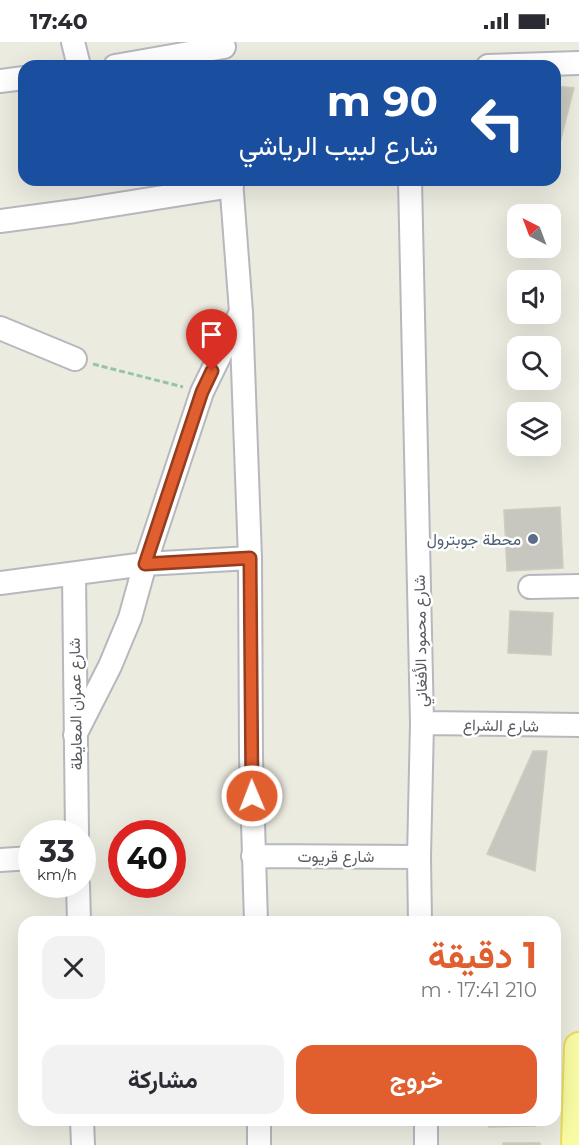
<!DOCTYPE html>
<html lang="ar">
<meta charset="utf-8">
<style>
body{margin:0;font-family:Montserrat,Vazirmatn,sans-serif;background:#f2f2f3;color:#2b2b33;direction:rtl;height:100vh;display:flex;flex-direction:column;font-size:22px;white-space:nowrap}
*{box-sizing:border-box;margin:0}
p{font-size:20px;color:#7c7c81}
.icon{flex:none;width:33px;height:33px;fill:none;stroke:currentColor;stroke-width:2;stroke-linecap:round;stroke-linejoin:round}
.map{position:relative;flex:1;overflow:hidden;direction:ltr}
.sheet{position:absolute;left:18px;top:874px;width:543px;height:210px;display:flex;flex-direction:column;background:#fff;border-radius:18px;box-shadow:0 6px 24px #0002;direction:rtl}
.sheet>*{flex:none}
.hud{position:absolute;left:18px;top:18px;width:543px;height:126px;border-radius:18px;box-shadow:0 6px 24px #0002;direction:rtl;background:#1a4fa0;color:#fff;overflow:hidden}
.needle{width:39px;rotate:318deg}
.fabs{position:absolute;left:507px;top:162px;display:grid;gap:12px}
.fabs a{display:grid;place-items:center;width:54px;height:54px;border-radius:12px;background:#fff;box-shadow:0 6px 24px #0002;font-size:30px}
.speed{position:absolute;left:18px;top:778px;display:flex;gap:12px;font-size:30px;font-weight:700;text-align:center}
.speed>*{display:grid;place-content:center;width:78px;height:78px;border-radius:50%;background:#fff;box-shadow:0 6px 24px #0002;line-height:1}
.speed small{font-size:15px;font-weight:400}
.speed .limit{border:9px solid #d22;background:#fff;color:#111}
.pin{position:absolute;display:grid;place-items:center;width:51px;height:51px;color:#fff;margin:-62px -26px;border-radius:50% 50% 50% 0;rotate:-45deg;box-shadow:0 0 6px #0007}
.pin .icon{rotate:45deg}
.me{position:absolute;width:66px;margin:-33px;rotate:359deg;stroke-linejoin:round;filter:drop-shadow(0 0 4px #0008)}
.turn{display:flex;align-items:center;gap:21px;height:126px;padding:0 24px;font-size:27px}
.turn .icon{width:78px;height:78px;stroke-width:2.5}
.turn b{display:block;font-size:42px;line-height:51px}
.round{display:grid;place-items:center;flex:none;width:63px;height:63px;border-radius:18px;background:#f2f2f3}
.summary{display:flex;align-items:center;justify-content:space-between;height:102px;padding:0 24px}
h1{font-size:36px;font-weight:700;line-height:45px;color:#e15e2f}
.primary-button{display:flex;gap:12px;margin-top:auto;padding:12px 24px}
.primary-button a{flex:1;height:69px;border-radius:18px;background:#e15e2f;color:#fff;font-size:24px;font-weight:700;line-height:69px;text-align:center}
.primary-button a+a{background:#f2f2f3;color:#2b2b33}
.status{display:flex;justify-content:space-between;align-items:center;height:42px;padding:0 30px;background:#fff;direction:ltr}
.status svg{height:16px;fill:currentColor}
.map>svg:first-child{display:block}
</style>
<div class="status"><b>17:40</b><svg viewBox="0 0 49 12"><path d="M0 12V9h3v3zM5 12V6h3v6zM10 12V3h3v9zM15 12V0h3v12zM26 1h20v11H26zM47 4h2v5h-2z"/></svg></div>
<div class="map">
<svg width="579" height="1103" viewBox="0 0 579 1103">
<rect width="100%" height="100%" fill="#ebebe0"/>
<!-- building -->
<path fill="#c8c7bf" stroke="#cfcdbe" stroke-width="1.5" d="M555,44L574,46L555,120Z
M560,465L563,526L507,529L504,468Z
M510,569L553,571L551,613L508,611Z
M533,709H547L535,829L487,812Z
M489,1078H535V1084L489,1085Z
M503,1101H540V1103H503Z"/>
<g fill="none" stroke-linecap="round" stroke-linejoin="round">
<defs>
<path id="minor" d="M73,0L79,24
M115,24L224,5
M488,24L579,21
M0,39L24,36
M231,138L241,270L250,516L251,714L256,880
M410,138L422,681L419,815L420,880
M0,179L75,169L232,144
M0,286L75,317
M74,532L77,792
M0,541L145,522L250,516
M530,545L579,544
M422,681L579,683
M75,693L110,624L130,576L145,522L202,350L239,274
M253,814L419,815
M0,818L32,816
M78,843L79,880
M82,1078L83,1103
M426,1078V1103
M259,1103V1078"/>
<path id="major" d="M576,1103L579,1005"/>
</defs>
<!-- minor casing -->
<use href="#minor" stroke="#b7b8be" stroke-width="26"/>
<!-- major casing -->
<use href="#major" stroke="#ebdd59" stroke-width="32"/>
<!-- path -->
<path stroke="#96c3ab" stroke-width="3" stroke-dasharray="6 3" stroke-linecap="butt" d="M93,322L183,345"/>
<!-- minor -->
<use href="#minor" stroke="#fff" stroke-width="22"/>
<!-- major -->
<use href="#major" stroke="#f9fba4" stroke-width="28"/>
</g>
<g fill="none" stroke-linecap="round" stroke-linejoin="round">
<defs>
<path id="route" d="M212,329L202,350L145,522L250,516L252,754"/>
</defs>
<!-- route casing -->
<use href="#route" stroke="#923d1f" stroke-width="15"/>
<!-- route -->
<use href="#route" stroke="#e15e2f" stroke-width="10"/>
</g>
<!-- markers -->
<circle fill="#5c6f8a" stroke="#fff" stroke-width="2" cx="533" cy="497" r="6"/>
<g text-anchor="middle" stroke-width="5" stroke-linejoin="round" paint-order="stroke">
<!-- service labels -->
<g font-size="16" fill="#4e5e75" stroke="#fff" text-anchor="end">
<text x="521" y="503">محطة جوبترول</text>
</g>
<!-- street labels -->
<g font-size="16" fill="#585a60" stroke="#fff">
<text transform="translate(420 599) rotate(-91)" y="6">شارع محمود الأفغاني</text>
<text transform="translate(75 662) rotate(-91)" y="6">شارع عمران المعايطة</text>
<text transform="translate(501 683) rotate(1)" y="6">شارع الشراع</text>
<text x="336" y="820">شارع قريوت</text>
</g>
</g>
</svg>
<div class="fabs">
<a><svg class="needle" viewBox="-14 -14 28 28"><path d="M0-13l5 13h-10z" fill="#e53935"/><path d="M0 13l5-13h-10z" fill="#7c7c81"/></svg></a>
<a><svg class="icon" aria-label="sound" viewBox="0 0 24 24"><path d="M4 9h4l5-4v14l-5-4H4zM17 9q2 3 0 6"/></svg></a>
<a><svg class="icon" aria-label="search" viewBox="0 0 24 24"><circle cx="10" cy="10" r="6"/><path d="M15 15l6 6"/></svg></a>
<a><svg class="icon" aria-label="layers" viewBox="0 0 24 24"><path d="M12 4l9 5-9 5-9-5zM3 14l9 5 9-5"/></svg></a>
</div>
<div class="speed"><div>33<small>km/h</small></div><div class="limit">40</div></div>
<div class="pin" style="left:212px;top:329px;background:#d93025"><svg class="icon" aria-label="arrive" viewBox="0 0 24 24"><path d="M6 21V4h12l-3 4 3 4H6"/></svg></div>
<svg class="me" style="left:252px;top:754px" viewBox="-20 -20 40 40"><circle r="17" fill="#e15e2f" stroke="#fff" stroke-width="3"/><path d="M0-11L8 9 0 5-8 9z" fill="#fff"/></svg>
<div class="hud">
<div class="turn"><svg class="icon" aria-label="left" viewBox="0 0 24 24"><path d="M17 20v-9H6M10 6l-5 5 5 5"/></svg><div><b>90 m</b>شارع لبيب الرياشي</div></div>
</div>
<section class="sheet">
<div class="summary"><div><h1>1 دقيقة</h1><p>210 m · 17:41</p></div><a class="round"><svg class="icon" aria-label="close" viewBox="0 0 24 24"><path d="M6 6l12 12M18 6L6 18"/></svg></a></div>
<div class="primary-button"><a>خروج</a><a>مشاركة</a></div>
</section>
</div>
